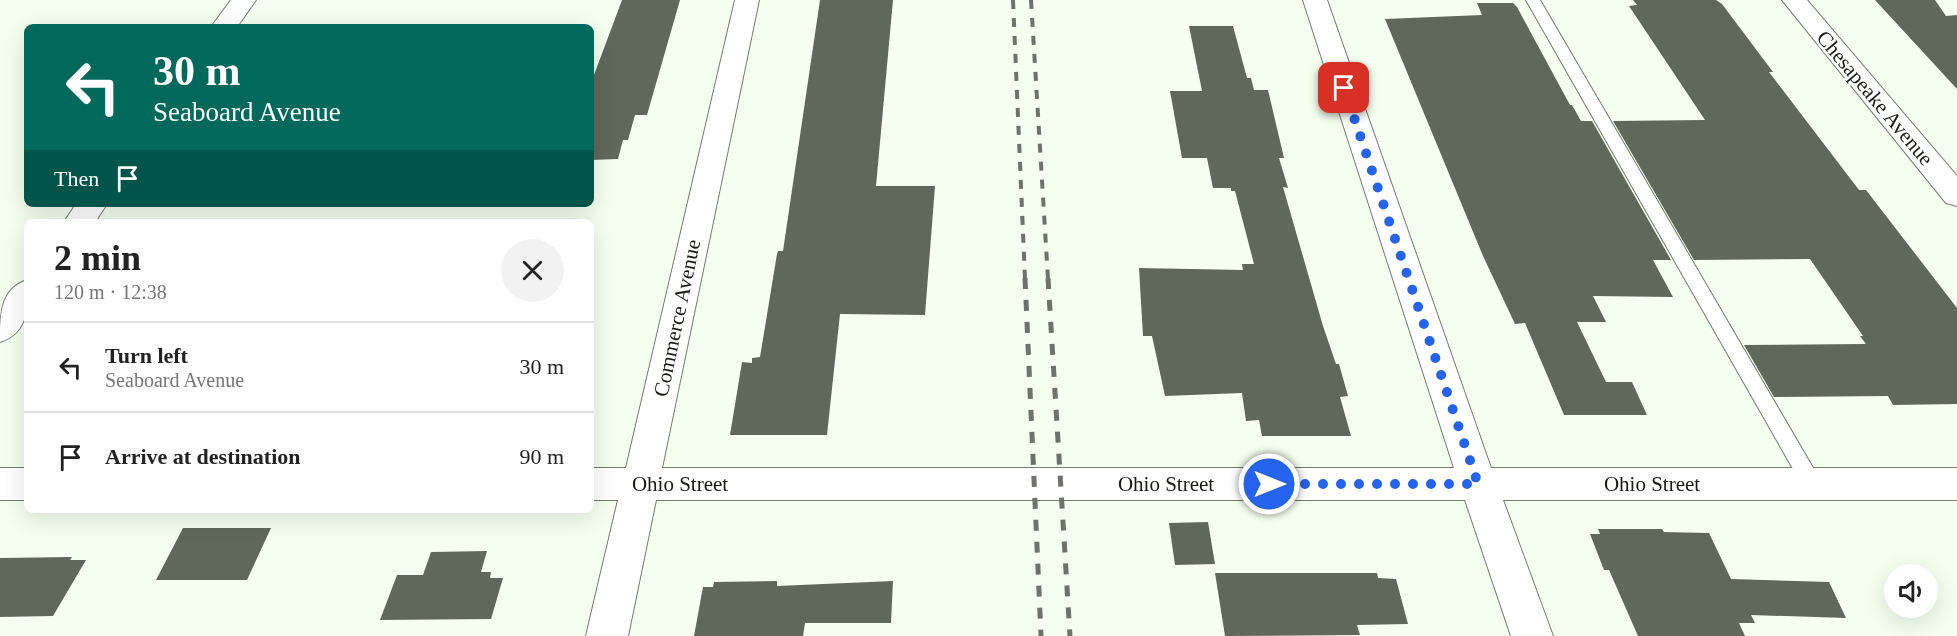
<!DOCTYPE html>
<meta charset="utf-8">
<style>
body{margin:0;font-family:"Times New Roman",serif;background:#f2f2f2;color:#222;height:100vh;display:flex;flex-direction:column;font-size:22px;white-space:nowrap}
*{box-sizing:border-box;margin:0}
p{font-size:20px;color:#767676}
.icon{flex:none;width:33px;height:33px;fill:none;stroke:currentColor;stroke-width:2;stroke-linecap:round;stroke-linejoin:round}
.map{position:relative;flex:1;overflow:hidden}
.side{position:absolute;left:24px;top:219px;width:570px;height:294px;display:flex;flex-direction:column;background:#fff;border-radius:9px;box-shadow:0 6px 24px #0002}
.side>*{flex:none}
.guide{position:absolute;left:24px;top:24px;width:570px;height:183px;border-radius:9px;box-shadow:0 6px 24px #0002;background:#00695c;color:#fff;overflow:hidden}
.controls{position:absolute;left:1884px;top:564px;display:grid;gap:12px}
.controls a{display:grid;place-items:center;width:54px;height:54px;border-radius:50%;background:#fff;box-shadow:0 6px 24px #0002;font-size:30px}
.pin{position:absolute;display:grid;place-items:center;width:51px;height:51px;color:#fff;margin:-26px;border-radius:12px;box-shadow:0 3px 9px #0006}
.me{position:absolute;width:66px;margin:-33px;rotate:90deg;stroke-linejoin:round;filter:drop-shadow(0 0 4px #0008)}
.turn{display:flex;align-items:center;gap:21px;height:126px;padding:0 30px;font-size:27px}
.turn .icon{width:78px;height:78px;stroke-width:2.5}
.turn b{display:block;font-size:42px;line-height:51px}
.then{display:flex;align-items:center;height:57px;padding:0 30px;background:#0003;gap:12px;font-size:22px}
.round{display:grid;place-items:center;flex:none;width:63px;height:63px;border-radius:32px;background:#f2f2f2}
.overview{display:flex;align-items:center;justify-content:space-between;height:102px;padding:0 30px}
h1{font-size:36px;font-weight:700;line-height:45px}
ul{padding:0;list-style:none}
li{display:flex;align-items:center;gap:18px;height:90px;padding:0 30px;border-top:2px solid #e0e0e0}
li div{flex:1}
li b{display:block;font-size:22px}
li em{font-style:normal}
.map>svg:first-child{display:block}
</style>
<div class="map">
<svg width="1957" height="636" viewBox="0 0 1957 636">
<rect width="100%" height="100%" fill="#f5fff0"/>
<!-- building -->
<path fill="#60685b" d="M622,0H680L647,115H635L628,140H623L618,159L591,160V83Z
M820,0H893L876,186H935L925,315L840,314L827,435H730L742,362L752,363V358L760,357L777,254L778,251H783Z
M1633,0H1716L1722,4L1773,72H1769L1859,190H1866L1957,308V404L1893,405L1888,396L1774,397L1744,345L1866,344L1860,336H1863L1810,259L1694,260L1613,121L1705,120L1629,6L1637,5Z
M1875,0H1935L1946,16L1957,15V89Z
M1477,3H1513L1517,7L1570,105H1572L1581,121H1592L1671,260H1653L1673,297L1593,296L1606,322H1577L1606,382H1632L1647,415H1564L1525,323L1515,324L1483,256L1385,19L1482,15Z
M1189,26H1233L1247,78H1251L1254,90H1268L1284,158H1279L1288,188L1283,187L1323,326L1336,364H1339L1348,396L1340,397L1351,436H1262L1259,420L1246,421L1242,393L1165,396L1152,336H1143L1139,268L1243,270L1242,264H1254L1235,191H1231V188H1213L1207,158H1182L1170,91H1202Z
M1208,522L1215,564L1175,565L1169,523Z
M183,528H271L247,580H156Z
M1598,529H1662L1664,532L1709,533L1731,579L1829,582L1846,618L1751,615L1755,623H1739L1745,636H1638L1609,570H1604L1590,534H1600Z
M487,551L481,572H491L490,578H503L491,619L380,620L397,575H423L431,552Z
M72,557L70,560H86L53,616L0,617V558Z
M1215,573H1377L1378,578L1396,579L1408,624L1357,625L1360,635L1225,636Z
M777,581V586L893,581L891,623H805L803,636H694L703,587H713L714,582Z"/>
<g fill="none" stroke-linecap="round" stroke-linejoin="round">
<defs>
<path id="service" d="M1526,0H1540L1819,478L1822,484L1819,490L1812,493L1805,490Z"/>
<path id="minor" d="M231,0H256L237,27H211Z
M735,0H759L662,468H1454L1303,0H1327L1491,468H1957V500H1503L1553,636H1511L1465,500H656L628,636H586L618,500H591V468H626Z
M76,204H107L95,222H64Z
M27,280C27,306 30,332 0,342C0,315 0,289 27,280Z
M0,468H27V500H0Z"/>
<path id="tertiary" d="M1782,0H1807L1957,176V206L1946,203Z"/>
</defs>
<!-- service casing -->
<use href="#service" stroke="#737c6f" stroke-width="2"/>
<!-- minor casing -->
<use href="#minor" stroke="#737c6f" stroke-width="2"/>
<!-- tertiary casing -->
<use href="#tertiary" stroke="#737c6f" stroke-width="2"/>
<!-- service -->
<use href="#service" fill="#fff" fill-rule="evenodd"/>
<!-- minor -->
<use href="#minor" fill="#fff" fill-rule="evenodd"/>
<!-- tertiary -->
<use href="#tertiary" fill="#fff" fill-rule="evenodd"/>
<!-- rail-far1 -->
<path stroke="#6d736a" stroke-width="4" stroke-dasharray="9 9" stroke-linecap="butt" d="M1013,0L1025,279
M1031,0L1048,279"/>
<!-- rail -->
<path stroke="#6d736a" stroke-width="5" stroke-dasharray="11 11" stroke-linecap="butt" d="M1025,278L1041,636
M1048,278L1070,636"/>
</g>
<g fill="none" stroke-linecap="round" stroke-linejoin="round">
<!-- route -->
<path stroke="#2563eb" stroke-width="10" stroke-dasharray="0 18" d="M1269,484H1478L1344,88"/>
</g>
<g text-anchor="middle" stroke-width="5" stroke-linejoin="round" paint-order="stroke">
<!-- street labels -->
<g font-size="21" fill="#171a15" stroke="#fff">
<text transform="translate(1875 98) rotate(50)" y="7">Chesapeake Avenue</text>
<text transform="translate(677 318) rotate(-78)" y="7">Commerce Avenue</text>
<text x="680" y="491">Ohio Street</text>
<text x="1166" y="491">Ohio Street</text>
<text x="1652" y="491">Ohio Street</text>
</g>
</g>
</svg>
<div class="controls">
<a><svg class="icon" aria-label="sound" viewBox="0 0 24 24"><path d="M4 9h4l5-4v14l-5-4H4zM17 9q2 3 0 6"/></svg></a>
</div>
<div class="pin" style="left:1344px;top:88px;background:#d93025"><svg class="icon" aria-label="arrive" viewBox="0 0 24 24"><path d="M6 21V4h12l-3 4 3 4H6"/></svg></div>
<svg class="me" style="left:1269px;top:484px" viewBox="-20 -20 40 40"><circle r="17" fill="#2563eb" stroke="#fff" stroke-width="3"/><path d="M0-11L8 9 0 5-8 9z" fill="#fff"/></svg>
<div class="guide">
<div class="turn"><svg class="icon" aria-label="left" viewBox="0 0 24 24"><path d="M17 20v-9H6M10 6l-5 5 5 5"/></svg><div><b>30 m</b>Seaboard Avenue</div></div>
<div class="then">Then<svg class="icon" aria-label="arrive" viewBox="0 0 24 24"><path d="M6 21V4h12l-3 4 3 4H6"/></svg></div>
</div>
<section class="side">
<div class="overview"><div><h1>2 min</h1><p>120 m · 12:38</p></div><a class="round"><svg class="icon" aria-label="close" viewBox="0 0 24 24"><path d="M6 6l12 12M18 6L6 18"/></svg></a></div>
<ul>
<li><svg class="icon" aria-label="left" viewBox="0 0 24 24"><path d="M17 20v-9H6M10 6l-5 5 5 5"/></svg><div><b>Turn left</b><p>Seaboard Avenue</p></div><em>30 m</em></li>
<li><svg class="icon" aria-label="arrive" viewBox="0 0 24 24"><path d="M6 21V4h12l-3 4 3 4H6"/></svg><div><b>Arrive at destination</b></div><em>90 m</em></li>
</ul>
</section>
</div>
